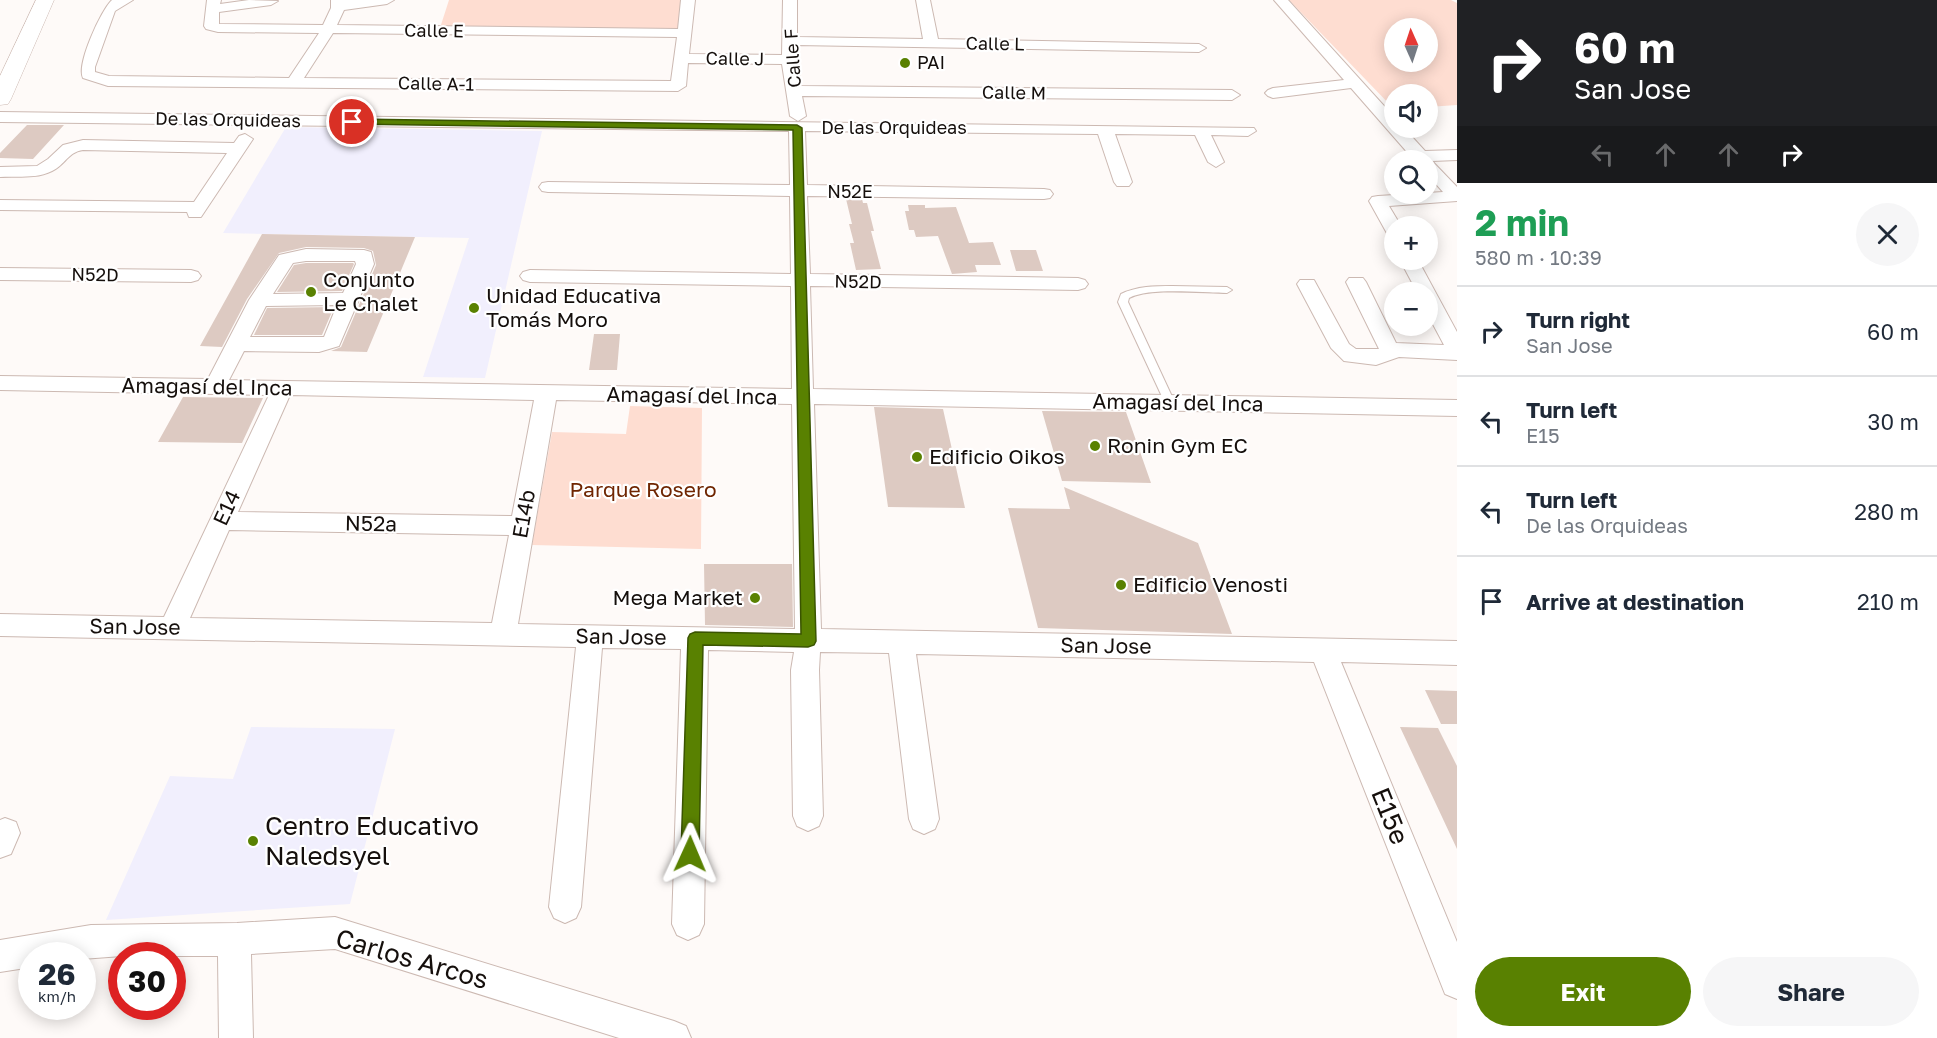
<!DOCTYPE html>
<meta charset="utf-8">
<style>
body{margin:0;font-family:"Golos Text",sans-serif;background:#f6f6f7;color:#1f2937;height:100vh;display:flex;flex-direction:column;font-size:22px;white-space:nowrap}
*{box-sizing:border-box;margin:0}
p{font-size:20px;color:#747a83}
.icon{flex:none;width:33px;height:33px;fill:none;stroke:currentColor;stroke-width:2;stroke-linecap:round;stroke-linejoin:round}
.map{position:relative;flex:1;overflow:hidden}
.details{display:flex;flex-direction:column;background:#fff;width:480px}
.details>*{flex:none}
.hud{background:#202124;color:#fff;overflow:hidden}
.needle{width:39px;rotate:357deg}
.fabs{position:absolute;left:1384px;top:18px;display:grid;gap:12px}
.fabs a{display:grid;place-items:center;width:54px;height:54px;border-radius:50%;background:#fff;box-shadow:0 3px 15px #0003;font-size:30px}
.speed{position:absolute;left:18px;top:942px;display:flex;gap:12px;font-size:30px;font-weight:700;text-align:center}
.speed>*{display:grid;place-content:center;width:78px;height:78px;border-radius:50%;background:#fff;box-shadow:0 3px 15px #0003;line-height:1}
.speed small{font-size:15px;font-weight:400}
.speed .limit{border:9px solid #d22;background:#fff;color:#111}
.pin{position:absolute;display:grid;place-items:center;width:51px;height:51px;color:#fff;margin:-26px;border:3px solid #fff;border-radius:50%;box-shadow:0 2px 6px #0007}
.me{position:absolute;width:66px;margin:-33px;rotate:1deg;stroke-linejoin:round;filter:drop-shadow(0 0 4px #0008)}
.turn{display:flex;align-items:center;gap:21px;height:126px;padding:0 18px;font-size:27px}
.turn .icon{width:78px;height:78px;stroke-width:2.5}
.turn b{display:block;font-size:42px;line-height:51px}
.lanes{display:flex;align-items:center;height:57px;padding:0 18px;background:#0003;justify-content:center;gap:30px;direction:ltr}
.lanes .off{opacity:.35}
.round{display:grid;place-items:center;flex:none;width:63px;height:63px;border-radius:32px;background:#f6f6f7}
.overview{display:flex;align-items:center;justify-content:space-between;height:102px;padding:0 18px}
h1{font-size:36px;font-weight:700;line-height:45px;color:#1e9e55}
.cta{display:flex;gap:12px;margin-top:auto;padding:12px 18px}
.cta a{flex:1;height:69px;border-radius:36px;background:#598101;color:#fff;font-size:24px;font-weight:700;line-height:69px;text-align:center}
.cta a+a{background:#f6f6f7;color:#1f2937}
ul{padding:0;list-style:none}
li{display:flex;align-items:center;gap:18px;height:90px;padding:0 18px;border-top:2px solid #e0e1e3}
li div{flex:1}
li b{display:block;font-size:22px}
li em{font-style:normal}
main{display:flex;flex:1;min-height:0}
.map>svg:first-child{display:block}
</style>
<main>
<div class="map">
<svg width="1457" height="1038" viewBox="0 0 1457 1038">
<rect width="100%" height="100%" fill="#fefaf8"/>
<!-- education -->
<path fill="#f1effd" d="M286,127L542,131L485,378L423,377L469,238L223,233Z
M251,727L395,729L350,904L106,920L170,776L233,779Z"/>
<!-- green -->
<path fill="#feddd1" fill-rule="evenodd" d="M449,0H688L684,33L439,31Z
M1289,0H1451L1457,3V105L1428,107V94H1395V108H1393ZM1395,28H1428V62H1395Z
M630,406L702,408L701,549L532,545L552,432L626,434Z"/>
<!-- building -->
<path fill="#ddcac2" d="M27,125H64L33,159L0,158V153Z
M846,199H862L863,203H867L874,231H871L881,269L856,270L850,243H854L849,224H852Z
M908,205H925V208L956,207L969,243L993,242L1001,265H975L977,272L952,274L938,236L916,237L914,230H909L905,211H909Z
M262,234L415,237L367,352L331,351L341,347L376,265L373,251L364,248L306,247L279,253L247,299L222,347L200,346Z
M1010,250H1036L1043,271H1016Z
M306,263H353L354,264L342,291L277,292L294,265Z
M334,307L322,335H254L267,308Z
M594,334H620L617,370H589Z
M183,397L263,398L242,443L158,442Z
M874,407L943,409L965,508L888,507Z
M1042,411L1126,412L1151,483L1062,481Z
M1064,487L1198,543L1232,634L1038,628L1008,508L1070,509Z
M704,564H792L793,627L705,625Z
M1425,690L1457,691V724H1441Z
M1400,727L1438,728L1457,766V849Z"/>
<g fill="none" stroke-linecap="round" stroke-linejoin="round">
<defs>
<path id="lane" d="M1172,286L1227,287L1232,290L1227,293C1202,293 1150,287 1129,298L1128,302L1175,403L1170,407L1165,403L1118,302L1121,294C1137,286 1155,286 1172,286Z"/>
<path id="street" d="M112,0H133L115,11L95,67V72L109,76L289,78L319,33L218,32L206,29L204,26L207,0H221L220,4L249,0L278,1L271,5L219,12V24L323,25L331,8V0H394L387,4L344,10L337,25L678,29L681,0H695L689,54L782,55L783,0H797V37L923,39L916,0H930L938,39L1199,44L1206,48L1199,52L796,45L801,86L1232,90L1240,95L1232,100L802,96L806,116L798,121L790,116L782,64L688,63L686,86L678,91L108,86L83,78C76,65 101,10 112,0ZM333,33L677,37L671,81L304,78Z
M1274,0H1288L1395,118V128H1404L1425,151L1457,150V160L1432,161L1457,187V201L1389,206L1401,226H1395V238L1389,237L1369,201L1372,197L1378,196L1443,192L1428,175V160H1414L1351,88L1273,98L1268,96L1265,93L1268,90L1273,88L1344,80Z
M0,112L1254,128L1256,131L1248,136L1211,135L1224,162L1216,167L1208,162L1195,135L1115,134L1132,182L1129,186H1117L1114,182L1098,134L805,131L807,185L1044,189L1050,190L1053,194L1050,198L1044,199L807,196L810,274L1078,278L1085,280L1088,284L1085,288L1078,290L810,286L813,389L1457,400V416L814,404L821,629L1457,641V665L1341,662L1457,942V999L1445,994L1314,662L916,654L939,819L935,829L924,834L913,829L909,819L889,653L820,652L819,670L823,816L819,826L808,831L797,826L793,816L791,670L794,652L708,650L704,924L699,935L688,940L677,935L672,924L681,649L602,648L581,907L576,918L565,923L554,918L549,907L576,647L0,636V614L164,617L269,395L0,390V376L208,379L249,300L279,255L306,249L364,250L371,252L374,264L339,346L319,352L244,351L229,380L792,389L791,286L530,282L523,280L520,276L523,272L530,270L791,274L790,196L548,192L542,191L539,187L542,183L548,182L790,185L789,131L0,122ZM306,261H355L356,264L343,293L273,294L293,263ZM337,305L324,337H250L266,306ZM290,395L534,400L512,516L238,512ZM556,400L792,404L795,629L518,624ZM229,530L509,535L492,623L190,618Z
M245,134L253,139L201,217H189L187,212L0,210V200L194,202L227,153L83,150C68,152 65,165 52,171C36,179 17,176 0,177V167L37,166L48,159L63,145L83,140L234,143L239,136Z
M1400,260H1418L1457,332V360L1399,357L1376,365L1344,361L1331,348L1297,284L1300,280H1314L1349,344L1356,349H1379L1346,282L1349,278H1363L1366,282L1396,343L1444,345L1428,315V292H1417Z
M0,268L191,270L198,272L201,276L198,280L191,282L0,280Z
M5,818L16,822L20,833L11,854L0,858V820Z
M335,917L674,1021L686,1026L691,1038H619L335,949L251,954L253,1038H219L218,956H122L82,959V956H32V967L0,972V940L91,925L237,923Z"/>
<path id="secondary" d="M36,0H54L11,99L8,104L0,105V76Z"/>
</defs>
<!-- lane casing -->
<use href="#lane" stroke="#ccb9b2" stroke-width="2"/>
<!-- street casing -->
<use href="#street" stroke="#ccb9b2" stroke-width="2"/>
<!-- secondary casing -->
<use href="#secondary" stroke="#ccb9b2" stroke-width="1"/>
<!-- lane -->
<use href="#lane" fill="#fff" fill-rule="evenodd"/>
<!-- street -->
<use href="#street" fill="#fff" fill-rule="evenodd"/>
<!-- secondary -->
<use href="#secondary" fill="#fff" fill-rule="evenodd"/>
</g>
<!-- route -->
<path fill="#598101" stroke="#3a5401" stroke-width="1.5" d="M352,119L797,125L802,128L816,641L814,645L808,647L703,645L699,854L696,860L690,862L684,860L681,854L688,638L690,634L695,632L801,634L793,130L349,124V120Z"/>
<!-- markers -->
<g fill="#598101" stroke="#fff" stroke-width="2">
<circle cx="905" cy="63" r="6"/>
<circle cx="311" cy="292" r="6"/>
<circle cx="474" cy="308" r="6"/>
<circle cx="1095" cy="446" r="6"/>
<circle cx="917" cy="457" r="6"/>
<circle cx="1121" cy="585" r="6"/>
<circle cx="755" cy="598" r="6"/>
<circle cx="253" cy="841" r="6"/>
</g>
<g text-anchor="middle" stroke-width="4.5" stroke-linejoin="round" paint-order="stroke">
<!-- far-street labels -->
<g font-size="18" fill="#150f0c" stroke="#fff">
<text transform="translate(434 31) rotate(1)" y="6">Calle E</text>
<text transform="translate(995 44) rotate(1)" y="6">Calle L</text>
<text transform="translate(793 58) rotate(-94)" y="6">Calle F</text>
<text transform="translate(735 59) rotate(1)" y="6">Calle J</text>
<text transform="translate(436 84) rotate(1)" y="6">Calle A-1</text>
<text transform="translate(1014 93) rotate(1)" y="6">Calle M</text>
<text transform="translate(228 120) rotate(1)" y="6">De las Orquideas</text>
<text x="894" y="134">De las Orquideas</text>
<text x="850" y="198">N52E</text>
<text transform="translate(95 275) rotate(1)" y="6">N52D</text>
<text transform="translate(858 282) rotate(1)" y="6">N52D</text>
</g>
<!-- far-poi labels -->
<g font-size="18" fill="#150f0c" stroke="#fff" text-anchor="start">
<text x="917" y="69">PAI</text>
</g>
<!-- poi labels -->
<g font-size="21" fill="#150f0c" stroke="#fff" text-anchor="start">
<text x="323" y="287">Conjunto<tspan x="323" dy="24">Le Chalet</tspan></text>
<text x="486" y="303">Unidad Educativa<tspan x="486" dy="24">Tomás Moro</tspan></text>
<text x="1107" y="453">Ronin Gym EC</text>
<text x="929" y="464">Edificio Oikos</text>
<text x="1133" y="592">Edificio Venosti</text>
<text x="743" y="605" text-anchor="end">Mega Market</text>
</g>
<!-- street labels -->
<g font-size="21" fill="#150f0c" stroke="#fff">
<text transform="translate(207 387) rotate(1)" y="7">Amagasí del Inca</text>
<text transform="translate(692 396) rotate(1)" y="7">Amagasí del Inca</text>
<text transform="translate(1178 403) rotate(1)" y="7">Amagasí del Inca</text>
<text transform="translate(227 508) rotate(-65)" y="7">E14</text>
<text transform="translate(524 514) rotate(-80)" y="7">E14b</text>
<text transform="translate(371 524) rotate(1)" y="7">N52a</text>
<text transform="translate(135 627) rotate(1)" y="7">San Jose</text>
<text transform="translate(621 637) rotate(1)" y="7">San Jose</text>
<text transform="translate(1106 646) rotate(1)" y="7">San Jose</text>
</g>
<!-- park labels -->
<g font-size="21" fill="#6f2501" stroke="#fff">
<text x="643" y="497">Parque Rosero</text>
</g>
<!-- near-street labels -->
<g font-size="26" fill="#150f0c" stroke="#fff">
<text transform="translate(1390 816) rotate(68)" y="9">E15e</text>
<text transform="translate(412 959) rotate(16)" y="9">Carlos Arcos</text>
</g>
<!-- near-poi labels -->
<g font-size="26" fill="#150f0c" stroke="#fff" text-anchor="start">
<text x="265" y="835">Centro Educativo<tspan x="265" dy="30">Naledsyel</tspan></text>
</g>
</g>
</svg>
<div class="fabs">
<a><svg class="needle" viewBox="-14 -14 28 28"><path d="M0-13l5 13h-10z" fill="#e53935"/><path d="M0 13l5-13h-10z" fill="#747a83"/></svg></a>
<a><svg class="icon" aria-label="sound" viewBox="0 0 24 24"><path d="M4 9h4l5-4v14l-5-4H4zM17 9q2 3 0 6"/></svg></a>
<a><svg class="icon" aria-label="search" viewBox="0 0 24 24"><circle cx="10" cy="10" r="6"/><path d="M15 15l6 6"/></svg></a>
<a>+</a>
<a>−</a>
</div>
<div class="speed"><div>26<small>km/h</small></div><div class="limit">30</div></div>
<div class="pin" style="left:352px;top:122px;background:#d93025"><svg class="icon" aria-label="arrive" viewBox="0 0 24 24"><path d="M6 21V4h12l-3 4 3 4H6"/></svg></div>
<svg class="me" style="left:690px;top:854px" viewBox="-20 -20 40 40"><path d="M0-17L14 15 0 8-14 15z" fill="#598101" stroke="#fff" stroke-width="4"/></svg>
</div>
<section class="details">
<div class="hud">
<div class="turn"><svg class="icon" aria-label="right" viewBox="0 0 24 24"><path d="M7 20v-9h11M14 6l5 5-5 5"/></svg><div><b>60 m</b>San Jose</div></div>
<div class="lanes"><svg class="icon off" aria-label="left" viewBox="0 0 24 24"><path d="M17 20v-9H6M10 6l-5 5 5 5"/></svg><svg class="icon off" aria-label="ahead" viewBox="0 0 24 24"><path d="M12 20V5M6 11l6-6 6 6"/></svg><svg class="icon off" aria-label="ahead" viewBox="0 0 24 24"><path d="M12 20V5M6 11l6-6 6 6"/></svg><svg class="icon" aria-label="right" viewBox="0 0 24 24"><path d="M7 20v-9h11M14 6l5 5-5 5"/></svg></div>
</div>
<div class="overview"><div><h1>2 min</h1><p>580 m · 10:39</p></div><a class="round"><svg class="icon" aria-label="close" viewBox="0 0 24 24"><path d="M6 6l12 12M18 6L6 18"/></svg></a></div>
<ul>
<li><svg class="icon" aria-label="right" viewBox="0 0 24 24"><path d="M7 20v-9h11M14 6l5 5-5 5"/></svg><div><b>Turn right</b><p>San Jose</p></div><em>60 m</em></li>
<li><svg class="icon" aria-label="left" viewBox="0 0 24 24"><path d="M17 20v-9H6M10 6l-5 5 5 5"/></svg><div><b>Turn left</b><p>E15</p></div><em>30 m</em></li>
<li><svg class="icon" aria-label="left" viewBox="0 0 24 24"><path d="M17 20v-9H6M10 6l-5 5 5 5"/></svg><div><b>Turn left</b><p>De las Orquideas</p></div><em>280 m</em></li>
<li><svg class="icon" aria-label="arrive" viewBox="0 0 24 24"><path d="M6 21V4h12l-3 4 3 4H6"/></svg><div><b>Arrive at destination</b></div><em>210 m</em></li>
</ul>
<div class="cta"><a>Exit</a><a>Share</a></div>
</section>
</main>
